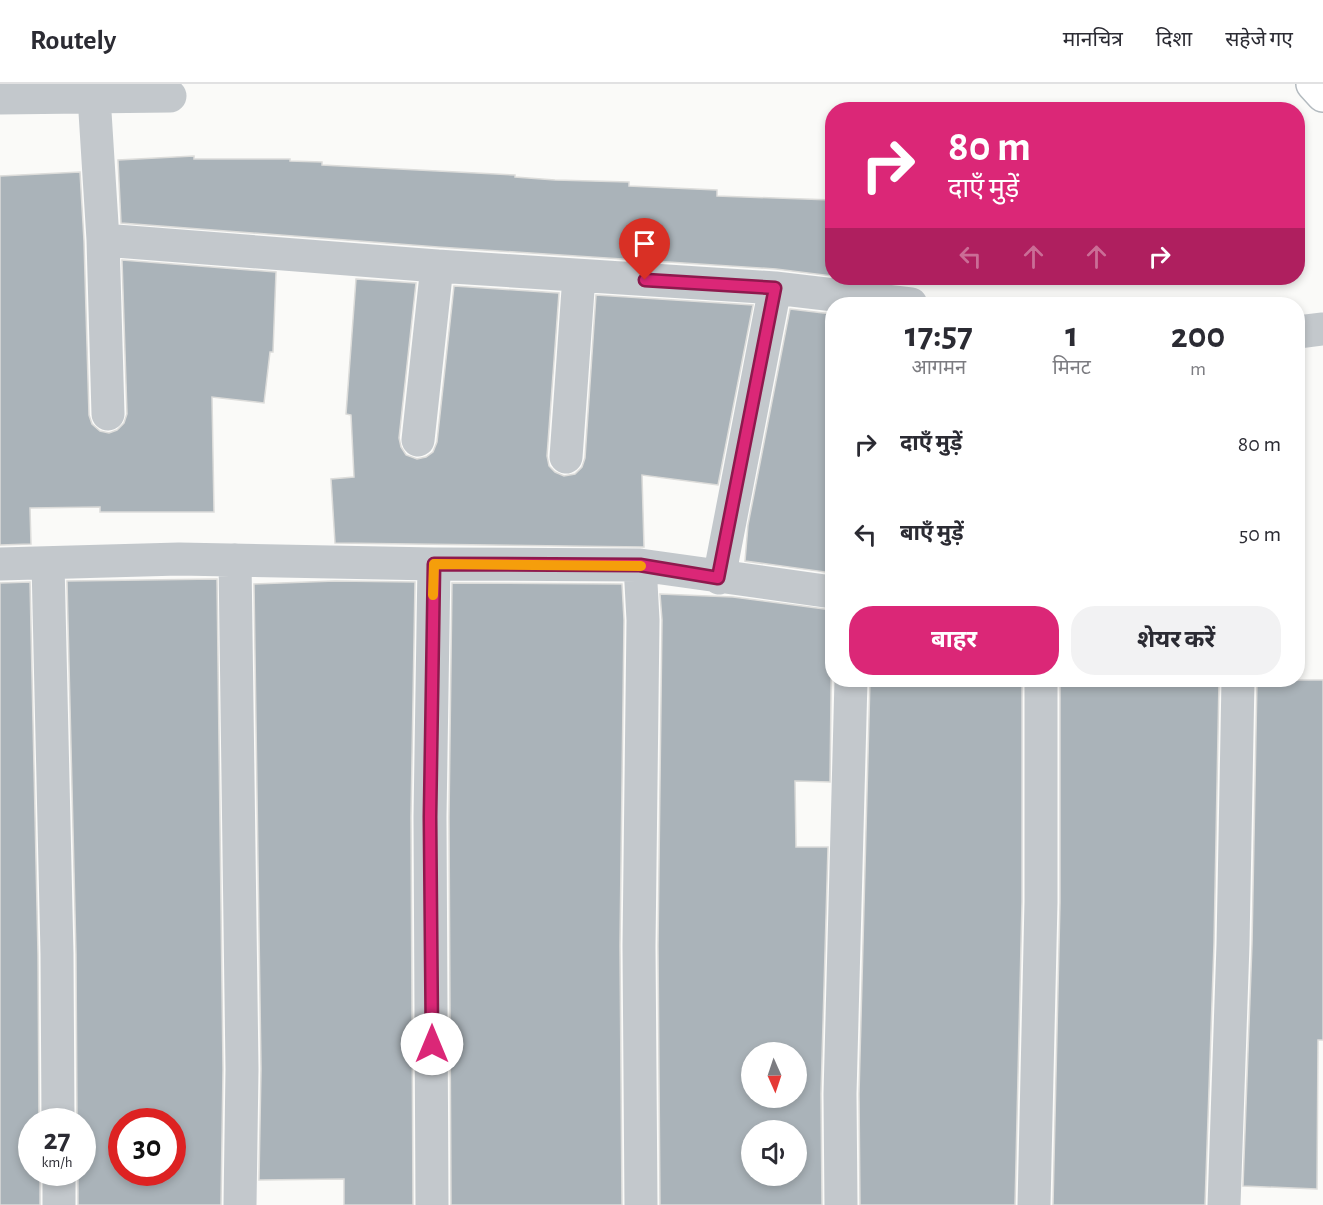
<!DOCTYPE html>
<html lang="hi">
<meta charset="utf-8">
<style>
body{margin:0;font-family:"Alegreya Sans","Noto Sans Devanagari",sans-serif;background:#f2f2f3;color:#2b2b33;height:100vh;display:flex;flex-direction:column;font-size:22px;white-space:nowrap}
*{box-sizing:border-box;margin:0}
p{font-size:20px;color:#7c7c81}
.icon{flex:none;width:33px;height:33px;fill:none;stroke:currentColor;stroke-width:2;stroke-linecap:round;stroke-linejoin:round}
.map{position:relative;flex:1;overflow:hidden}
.panel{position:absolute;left:825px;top:213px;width:480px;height:390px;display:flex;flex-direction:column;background:#fff;border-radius:24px;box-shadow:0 3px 9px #0003}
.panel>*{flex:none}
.hud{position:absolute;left:825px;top:18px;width:480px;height:183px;border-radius:24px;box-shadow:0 3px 9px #0003;background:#db2777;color:#fff;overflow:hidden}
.needle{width:39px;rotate:177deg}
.fabs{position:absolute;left:741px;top:958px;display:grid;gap:12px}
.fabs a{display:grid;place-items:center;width:66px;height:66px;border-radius:50%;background:#fff;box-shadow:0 3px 9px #0003;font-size:30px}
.speed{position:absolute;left:18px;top:1024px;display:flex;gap:12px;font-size:30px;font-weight:700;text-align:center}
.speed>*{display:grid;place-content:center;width:78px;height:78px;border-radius:50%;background:#fff;box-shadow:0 3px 9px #0003;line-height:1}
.speed small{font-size:15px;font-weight:400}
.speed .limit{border:9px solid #d22;background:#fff;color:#111}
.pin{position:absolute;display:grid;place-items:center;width:51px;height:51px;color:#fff;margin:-62px -26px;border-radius:50% 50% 50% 0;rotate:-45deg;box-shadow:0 0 6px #0007}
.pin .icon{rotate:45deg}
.me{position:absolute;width:66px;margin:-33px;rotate:0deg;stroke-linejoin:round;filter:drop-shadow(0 0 4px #0008)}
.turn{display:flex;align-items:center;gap:21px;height:126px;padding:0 24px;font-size:27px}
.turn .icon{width:78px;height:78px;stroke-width:2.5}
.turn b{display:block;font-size:42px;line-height:51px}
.lanes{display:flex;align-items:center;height:57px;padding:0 24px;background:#0003;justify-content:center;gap:30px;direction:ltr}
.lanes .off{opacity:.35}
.eta{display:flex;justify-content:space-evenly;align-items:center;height:102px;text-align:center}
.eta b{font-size:36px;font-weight:700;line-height:42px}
.action{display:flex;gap:12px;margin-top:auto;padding:12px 24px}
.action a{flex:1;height:69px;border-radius:24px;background:#db2777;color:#fff;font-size:24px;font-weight:700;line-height:69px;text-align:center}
.action a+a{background:#f2f2f3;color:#2b2b33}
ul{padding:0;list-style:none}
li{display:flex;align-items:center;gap:18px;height:90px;padding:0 24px}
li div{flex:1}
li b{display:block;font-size:22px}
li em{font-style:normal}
header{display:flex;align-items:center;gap:36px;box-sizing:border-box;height:84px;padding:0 30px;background:#fff;border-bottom:2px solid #e1e1e2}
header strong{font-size:28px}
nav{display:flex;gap:33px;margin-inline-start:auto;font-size:21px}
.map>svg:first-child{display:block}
</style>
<header>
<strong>Routely</strong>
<nav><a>मानचित्र</a><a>दिशा</a><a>सहेजे गए</a></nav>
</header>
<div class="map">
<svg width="1323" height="1121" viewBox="0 0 1323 1121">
<rect width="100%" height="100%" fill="#fafaf8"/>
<!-- building -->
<path fill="#aab3b9" stroke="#dcdcda" stroke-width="1.5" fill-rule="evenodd" d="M194,72V75H290V77L322,78V81L515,91V93L555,96L629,98V102L717,106V112L832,116V192L776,185L438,163L121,139L118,76Z
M80,88L84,157L89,331L92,340L100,347L109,349L117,346L124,339L127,330L122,176L276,188L273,268H270L264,319L212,313L214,428H100V423L30,424L31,460L0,461V92Z
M356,195L416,199L399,354L401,363L406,371L417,375L426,373L433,368L437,358L454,202L559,209L547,372L549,382L555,388L564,392L575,390L582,383L585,374L596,211L753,221L718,401L642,391L644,463L335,459L331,395L354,393L351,331L346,330Z
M790,225L832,230V489L745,477L748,441Z
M217,495L223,985L221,1121H78V1089H82V1038H77L76,870L67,497ZM122,1038H172V1089H122Z
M335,497L415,498L411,733L413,1121H344V1095L259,1096L261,985L254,500Z
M30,498L38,870L39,1038H32V1089H40V1121H0V499Z
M452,499L622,500L624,536L620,862L622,1121H451L449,733Z
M660,510L733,513L832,526L830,698L795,697L796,763H828L821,1010L822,1121H660L658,862L662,536ZM752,969H796V1014H752ZM752,1047H796V1092H752Z
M870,596H1022V818L1015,1121H860L859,1010Z
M1060,596H1219L1214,860L1205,1121H1053L1060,818Z
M1257,596H1323V956H1318L1317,1105L1243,1102L1252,860Z"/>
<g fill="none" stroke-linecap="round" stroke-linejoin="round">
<defs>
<path id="secondary" d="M1313,0L1323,11"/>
</defs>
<!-- secondary casing -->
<use href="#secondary" stroke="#b3babf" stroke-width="36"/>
<!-- street -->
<path stroke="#c3c8cc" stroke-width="33" d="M94,12L103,156L108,330
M0,14L170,12
M103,156L437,182L775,204L911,220
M1298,248L1323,245
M418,356L437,182
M566,373L579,192
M235,476L242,985L240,1121
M48,479L57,870L58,1038
M0,480L179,475L434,480L640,481L832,508
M640,481L643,536L639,862L641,1121
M719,494L775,204
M59,1089V1121
M432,1121L430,733L434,480
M841,1121L840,1010L851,596
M1034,1121L1041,818V596
M1224,1121L1233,860L1238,596"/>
<!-- secondary -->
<use href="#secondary" stroke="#fff" stroke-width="33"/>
</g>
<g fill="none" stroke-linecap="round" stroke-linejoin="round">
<defs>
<path id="route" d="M432,960L430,733L434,480L640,481L718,494L775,204L645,196"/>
</defs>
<!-- route casing -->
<use href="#route" stroke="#8e194d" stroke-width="15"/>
<!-- route -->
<use href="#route" stroke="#db2777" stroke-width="10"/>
<!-- slow -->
<path stroke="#f59e0b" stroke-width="10" d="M433,511L434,480L641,482"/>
</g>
</svg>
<div class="fabs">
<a><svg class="needle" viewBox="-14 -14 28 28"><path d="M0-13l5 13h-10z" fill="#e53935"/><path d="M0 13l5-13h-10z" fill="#7c7c81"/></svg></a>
<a><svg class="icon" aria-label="sound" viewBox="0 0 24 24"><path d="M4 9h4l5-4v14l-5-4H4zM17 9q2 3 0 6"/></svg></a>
</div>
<div class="speed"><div>27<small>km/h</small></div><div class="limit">30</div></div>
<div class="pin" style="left:645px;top:196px;background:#d93025"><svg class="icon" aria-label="arrive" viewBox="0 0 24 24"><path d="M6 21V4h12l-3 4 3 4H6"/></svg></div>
<svg class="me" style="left:432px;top:960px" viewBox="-20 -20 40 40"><circle r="19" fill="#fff"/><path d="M0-13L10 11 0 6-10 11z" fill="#db2777"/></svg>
<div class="hud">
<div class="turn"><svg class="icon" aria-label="right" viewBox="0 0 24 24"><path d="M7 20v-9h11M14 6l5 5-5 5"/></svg><div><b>80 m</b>दाएँ मुड़ें</div></div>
<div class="lanes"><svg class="icon off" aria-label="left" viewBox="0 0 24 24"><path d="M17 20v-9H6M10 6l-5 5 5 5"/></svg><svg class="icon off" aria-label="ahead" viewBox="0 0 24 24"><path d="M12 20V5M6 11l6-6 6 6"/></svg><svg class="icon off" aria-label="ahead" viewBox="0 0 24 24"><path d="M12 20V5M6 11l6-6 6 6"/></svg><svg class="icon" aria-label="right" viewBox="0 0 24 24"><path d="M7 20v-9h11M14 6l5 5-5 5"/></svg></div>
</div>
<section class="panel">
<div class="eta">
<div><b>17:57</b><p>आगमन</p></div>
<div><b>1</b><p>मिनट</p></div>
<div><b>200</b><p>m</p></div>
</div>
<ul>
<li><svg class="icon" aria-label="right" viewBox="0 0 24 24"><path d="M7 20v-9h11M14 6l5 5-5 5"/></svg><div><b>दाएँ मुड़ें</b></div><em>80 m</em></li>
<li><svg class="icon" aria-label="left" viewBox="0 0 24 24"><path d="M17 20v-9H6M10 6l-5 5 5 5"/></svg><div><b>बाएँ मुड़ें</b></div><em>50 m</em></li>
</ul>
<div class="action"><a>बाहर</a><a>शेयर करें</a></div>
</section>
</div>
